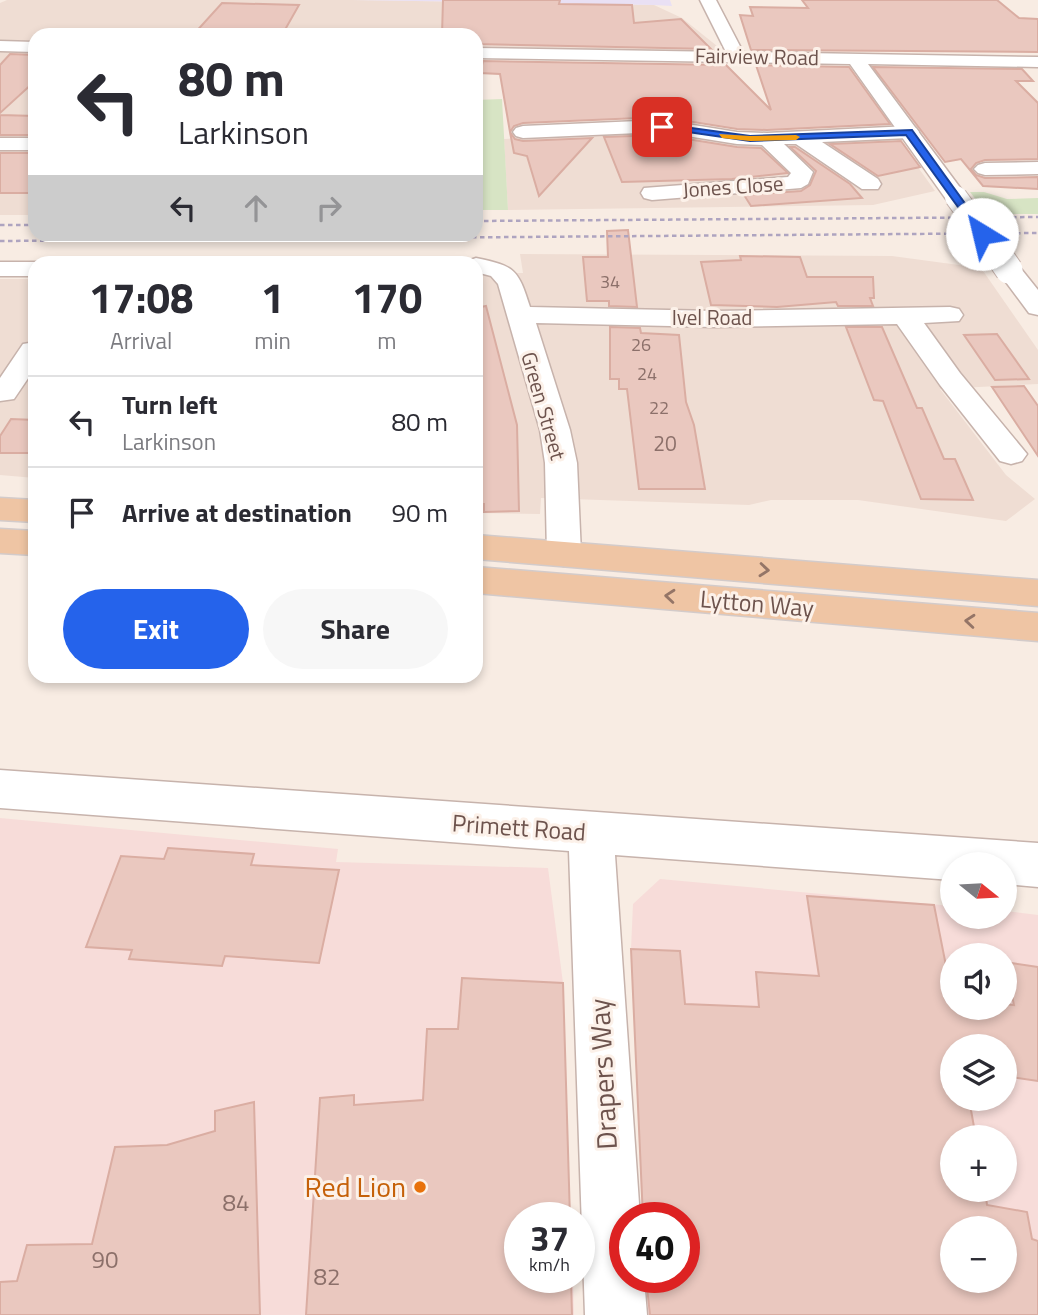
<!DOCTYPE html>
<meta charset="utf-8">
<style>
body{margin:0;font-family:"Titillium Web",sans-serif;background:#f7f7f7;color:#2b2b33;height:100vh;display:flex;flex-direction:column;font-size:26px;white-space:nowrap}
*{box-sizing:border-box;margin:0}
p{font-size:23px;color:#7c7c81}
.icon{flex:none;width:38px;height:38px;fill:none;stroke:currentColor;stroke-width:2;stroke-linecap:round;stroke-linejoin:round}
.map{position:relative;flex:1;overflow:hidden}
.drawer{position:absolute;left:28px;top:256px;width:455px;height:427px;display:flex;flex-direction:column;background:#fff;border-radius:21px;box-shadow:0 4px 10px #0003}
.drawer>*{flex:none}
.banner{position:absolute;left:28px;top:28px;width:455px;height:214px;border-radius:21px;box-shadow:0 4px 10px #0003;background:#fff;color:#2b2b33;overflow:hidden}
.needle{width:46px;rotate:108deg}
.fabs{position:absolute;left:940px;top:852px;display:grid;gap:14px}
.fabs a{display:grid;place-items:center;width:77px;height:77px;border-radius:50%;background:#fff;box-shadow:0 4px 10px #0003;font-size:35px}
.speed{position:absolute;left:504px;top:1202px;display:flex;gap:14px;font-size:35px;font-weight:700;text-align:center}
.speed>*{display:grid;place-content:center;width:91px;height:91px;border-radius:50%;background:#fff;box-shadow:0 4px 10px #0003;line-height:1}
.speed small{font-size:18px;font-weight:400}
.speed .limit{border:10px solid #d22;background:#fff;color:#111}
.pin{position:absolute;display:grid;place-items:center;width:60px;height:60px;color:#fff;margin:-30px;border-radius:14px;box-shadow:0 4px 10px #0006}
.me{position:absolute;width:77px;margin:-38px;rotate:324deg;stroke-linejoin:round;filter:drop-shadow(0 0 5px #0008)}
.turn{display:flex;align-items:center;gap:24px;height:147px;padding:0 35px;font-size:32px}
.turn .icon{width:91px;height:91px;stroke-width:2.5}
.turn b{display:block;font-size:49px;line-height:60px}
.lanes{display:flex;align-items:center;height:66px;padding:0 35px;background:#0003;justify-content:center;gap:35px;direction:ltr}
.lanes .off{opacity:.35}
.eta{display:flex;justify-content:space-evenly;align-items:center;height:119px;text-align:center}
.eta b{font-size:42px;font-weight:700;line-height:49px}
.action{display:flex;gap:14px;margin-top:auto;padding:14px 35px}
.action a{flex:1;height:80px;border-radius:42px;background:#2563eb;color:#fff;font-size:28px;font-weight:700;line-height:80px;text-align:center}
.action a+a{background:#f7f7f7;color:#2b2b33}
ul{padding:0;list-style:none}
li{display:flex;align-items:center;gap:21px;height:91px;padding:0 35px;border-top:2px solid #e1e1e2}
li div{flex:1}
li b{display:block;font-size:26px}
li em{font-style:normal}
.map>svg:first-child{display:block}
</style>
<div class="map">
<svg width="1038" height="1315" viewBox="0 0 1038 1315">
<rect width="100%" height="100%" fill="#f8ece3"/>
<!-- residential -->
<path fill="#efddd3" d="M7,0H353L654,5L682,18L717,46L716,51L709,52L476,48V35H35V41H0V3Z
M0,51H35V215H0Z
M663,132L766,147L886,139L902,145L935,191L873,205L508,210L504,139Z
M520,254L892,256L981,268L1038,350V384L940,389L1006,475L1035,499L1006,521L858,500H771L749,505L541,498L540,514L476,513V273H523Z
M0,279H35V478L0,475Z"/>
<!-- commercial -->
<path fill="#f7dcd9" fill-rule="evenodd" d="M0,818L338,849L336,862L548,868L563,983L570,1218H520V1278H573L574,1315H0Z
M660,879L952,906V917H1004L1005,911L1038,915V1315H648L646,1278H684V1218H642L631,949L633,904ZM952,956H1004V1008H952ZM952,1046H1004V1099H952ZM952,1138H1004V1190H952ZM952,1228H1004V1281H952Z"/>
<!-- education -->
<path fill="#e9e0f4" d="M353,0H670L672,6L654,5Z"/>
<!-- green -->
<path fill="#d7e4c4" d="M502,99L508,210H476V100Z
M970,192H984L1007,199L1038,198V214H987Z"/>
<!-- building -->
<path fill="#eac8bf" stroke="#daada2" stroke-width="2" fill-rule="evenodd" d="M443,0H560L559,4L632,5L634,23L681,19L711,49L476,44V35H442Z
M802,0H997L1019,18L1038,19V52L751,50L740,15L753,16L750,7L808,8Z
M222,3L299,5L282,35H193Z
M10,54L35,55V81L0,113V65Z
M483,61L726,65L771,110L756,65L849,67L890,124L767,130L737,129L662,117L523,123L514,126L510,132L500,74L480,73Z
M873,67L1022,69L1033,81H1016L1038,103V159L985,160L976,163L971,169L976,175L985,178L1038,177V189L983,186L961,159L945,162Z
M0,115L35,116V135H0Z
M510,132L515,139L523,141L592,138L539,196L527,156L514,153Z
M662,135L737,147L761,148L788,173L732,179L622,182L604,137Z
M901,141L920,167L878,176L830,144Z
M790,147H795L850,184L862,198L751,206L744,195L801,191L810,185L816,171Z
M0,153H35V193H0Z
M628,230L637,307L609,306V301H587L583,257H608L607,231Z
M740,256L800,257L807,277H873L874,298H870L873,306H838L836,302L777,307L711,305L701,262L741,260Z
M486,306L517,425L519,511L484,512V504H476V308Z
M610,327L640,328L641,333L679,335L686,402L694,425L705,489H639L627,389H619V379H610Z
M846,327H882L917,408H922L944,459H955L973,500L921,499L883,401L874,400Z
M997,334L1029,379L995,380L964,335Z
M1024,386L1038,406V456L992,387Z
M11,419L35,420V453H0V436Z
M168,848L254,854L251,865L339,870L319,963L225,956L222,966L129,959L132,950L86,947L121,856L164,859Z
M807,896L934,905L952,996V1008H1004V1004L1014,1005L1005,962L1038,967V1081L1004,1076V1046H952V1099H969L976,1138H952V1190H985L987,1205L1027,1212L1032,1239L1038,1241V1315H650L646,1278H684V1218H643L631,949L680,951L685,1004L759,1007L756,972L819,976ZM952,1228H1004V1281H952Z
M462,978L563,983L570,1218H520V1278H571L572,1315H306L320,1098L354,1095V1105L423,1100L427,1029H458Z
M254,1102L260,1315H0V1282L17,1281L27,1245L92,1244L115,1147L167,1145L215,1131V1111Z"/>
<g fill="none" stroke-linecap="round" stroke-linejoin="round">
<defs>
<path id="minor" d="M662,120L737,132L767,133L909,126L916,128L919,132L916,136L909,138L822,142L878,179L881,184L878,189H862L796,144H784L813,172L808,184L801,188L652,200L644,198L641,193L644,188L788,177L791,173L762,145L737,144L662,132L523,138L516,136L513,132L516,128L523,126Z
M0,138H35V150H0Z
M1038,162V174L985,175L978,173L974,169L978,165L985,163Z
M476,258C515,266 518,269 530,307L715,311L950,307L959,309L963,315L959,321L924,323L960,373L1027,454L1022,461L1011,464L1000,461L940,385L897,324L715,327L536,323L570,430L577,463L581,554L576,563L564,566L552,563L547,554L545,463L540,430L498,284L491,276L476,272V262H465Z
M0,262H39H35V276H0Z
M35,342V368L14,399L0,401V378L23,344Z
M0,770L1038,843V887L1004,884V864H952V880L615,855L640,1218H625V1278H644L647,1315H585L569,851L0,808Z"/>
<path id="tertiary" d="M700,0H716L743,52L1038,57V67L868,64L967,197L964,202H948L850,64L476,58V48L726,52Z
M0,41L35,42V52L0,51Z
M1009,263L1018,265L1038,290V315L1029,313L997,270L1000,265Z"/>
<path id="primary" d="M0,498L35,500V522L0,520Z
M0,529L35,531V555L0,553Z
M476,535L1038,580V606L476,559Z
M476,567L1038,613V641L476,593Z"/>
</defs>
<!-- minor casing -->
<use href="#minor" stroke="#c7b3ac" stroke-width="3"/>
<!-- tertiary casing -->
<use href="#tertiary" stroke="#c7b3ac" stroke-width="3"/>
<!-- primary casing -->
<use href="#primary" stroke="#d3cbca" stroke-width="3"/>
<!-- minor -->
<use href="#minor" fill="#fff" fill-rule="evenodd"/>
<!-- tertiary -->
<use href="#tertiary" fill="#fff" fill-rule="evenodd"/>
<!-- primary -->
<use href="#primary" fill="#efc5a4" fill-rule="evenodd"/>
<!-- rail -->
<path stroke="#aea4c0" stroke-width="2.5" stroke-dasharray="4.5 3.5" stroke-linecap="butt" d="M476,221L1038,217
M0,225H35
M0,241L1038,233"/>
<defs>
<path id="tertiary-bridge-far1" d="M956,197L999,256"/>
<path id="tertiary-bridge" d="M998,254L1009,270"/>
</defs>
<!-- tertiary-bridge-far1 casing -->
<use href="#tertiary-bridge-far1" stroke="#c7b3ac" stroke-width="24" stroke-linecap="butt"/>
<!-- tertiary-bridge casing -->
<use href="#tertiary-bridge" stroke="#c7b3ac" stroke-width="29" stroke-linecap="butt"/>
<!-- tertiary-bridge-far1 -->
<use href="#tertiary-bridge-far1" stroke="#fff" stroke-width="22"/>
<!-- tertiary-bridge -->
<use href="#tertiary-bridge" stroke="#fff" stroke-width="27"/>
</g>
<!-- one-way arrows -->
<defs><path id="oneway-chevron" d="M-2-3.5L2.5 0L-2 3.5" fill="none" stroke-width="1.6" stroke-linecap="round" stroke-linejoin="round" transform="scale(1.75)"/></defs>
<g stroke="#947567">
<use href="#oneway-chevron" transform="translate(764 570) rotate(5)"/>
<use href="#oneway-chevron" transform="translate(670 596) rotate(-175)"/>
<use href="#oneway-chevron" transform="translate(970 621) rotate(-175)"/>
</g>
<!-- route -->
<path fill="#2563eb" stroke="#184099" stroke-width="2" d="M662,124L750,136L912,130L987,234L979,236L906,135L750,141L660,128Z"/>
<!-- slow -->
<path fill="#f59e0b" d="M719,134L750,136L796,135L800,137L796,140L750,141L722,138Z"/>
<!-- markers -->
<circle fill="#e8710a" stroke="#fcf1e9" stroke-width="2.5" cx="420" cy="1187" r="7"/>
<g text-anchor="middle" stroke-width="6" stroke-linejoin="round" paint-order="stroke">
<!-- far-number labels -->
<g font-size="18" fill="#8c706a">
<text x="610" y="288">34</text>
<text x="641" y="351">26</text>
<text x="647" y="380">24</text>
<text x="659" y="414">22</text>
</g>
<!-- far-street labels -->
<g font-size="21" fill="#6d534d" stroke="#fcf1e9">
<text transform="translate(757 57) rotate(1)" y="7">Fairview Road</text>
<text transform="translate(733 187) rotate(-4)" y="7">Jones Close</text>
<text x="712" y="325">Ivel Road</text>
<text transform="translate(543 406) rotate(74)" y="7">Green Street</text>
</g>
<!-- number labels -->
<g font-size="21" fill="#8c706a">
<text x="665" y="451">20</text>
</g>
<!-- street labels -->
<g font-size="24" fill="#6d534d" stroke="#fcf1e9">
<text transform="translate(757 604) rotate(5)" y="8">Lytton Way</text>
<text transform="translate(519 828) rotate(4)" y="8">Primett Road</text>
</g>
<!-- near-number labels -->
<g font-size="24" fill="#8c706a">
<text x="236" y="1211">84</text>
<text x="105" y="1268">90</text>
<text x="327" y="1285">82</text>
</g>
<!-- near-street labels -->
<g font-size="28" fill="#6d534d" stroke="#fcf1e9">
<text transform="translate(603 1074) rotate(-93)" y="10">Drapers Way</text>
</g>
<!-- near-food labels -->
<g font-size="28" fill="#c56008" stroke="#fcf1e9" text-anchor="end">
<text x="406" y="1197">Red Lion</text>
</g>
</g>
</svg>
<div class="fabs">
<a><svg class="needle" viewBox="-14 -14 28 28"><path d="M0-13l5 13h-10z" fill="#e53935"/><path d="M0 13l5-13h-10z" fill="#7c7c81"/></svg></a>
<a><svg class="icon" aria-label="sound" viewBox="0 0 24 24"><path d="M4 9h4l5-4v14l-5-4H4zM17 9q2 3 0 6"/></svg></a>
<a><svg class="icon" aria-label="layers" viewBox="0 0 24 24"><path d="M12 4l9 5-9 5-9-5zM3 14l9 5 9-5"/></svg></a>
<a>+</a>
<a>−</a>
</div>
<div class="speed"><div>37<small>km/h</small></div><div class="limit">40</div></div>
<div class="pin" style="left:662px;top:127px;background:#d93025"><svg class="icon" aria-label="arrive" viewBox="0 0 24 24"><path d="M6 21V4h12l-3 4 3 4H6"/></svg></div>
<svg class="me" style="left:982px;top:234px" viewBox="-20 -20 40 40"><circle r="19" fill="#fff"/><path d="M0-13L10 11 0 6-10 11z" fill="#2563eb"/></svg>
<div class="banner">
<div class="turn"><svg class="icon" aria-label="left" viewBox="0 0 24 24"><path d="M17 20v-9H6M10 6l-5 5 5 5"/></svg><div><b>80 m</b>Larkinson</div></div>
<div class="lanes"><svg class="icon" aria-label="left" viewBox="0 0 24 24"><path d="M17 20v-9H6M10 6l-5 5 5 5"/></svg><svg class="icon off" aria-label="ahead" viewBox="0 0 24 24"><path d="M12 20V5M6 11l6-6 6 6"/></svg><svg class="icon off" aria-label="right" viewBox="0 0 24 24"><path d="M7 20v-9h11M14 6l5 5-5 5"/></svg></div>
</div>
<section class="drawer">
<div class="eta">
<div><b>17:08</b><p>Arrival</p></div>
<div><b>1</b><p>min</p></div>
<div><b>170</b><p>m</p></div>
</div>
<ul>
<li><svg class="icon" aria-label="left" viewBox="0 0 24 24"><path d="M17 20v-9H6M10 6l-5 5 5 5"/></svg><div><b>Turn left</b><p>Larkinson</p></div><em>80 m</em></li>
<li><svg class="icon" aria-label="arrive" viewBox="0 0 24 24"><path d="M6 21V4h12l-3 4 3 4H6"/></svg><div><b>Arrive at destination</b></div><em>90 m</em></li>
</ul>
<div class="action"><a>Exit</a><a>Share</a></div>
</section>
</div>
